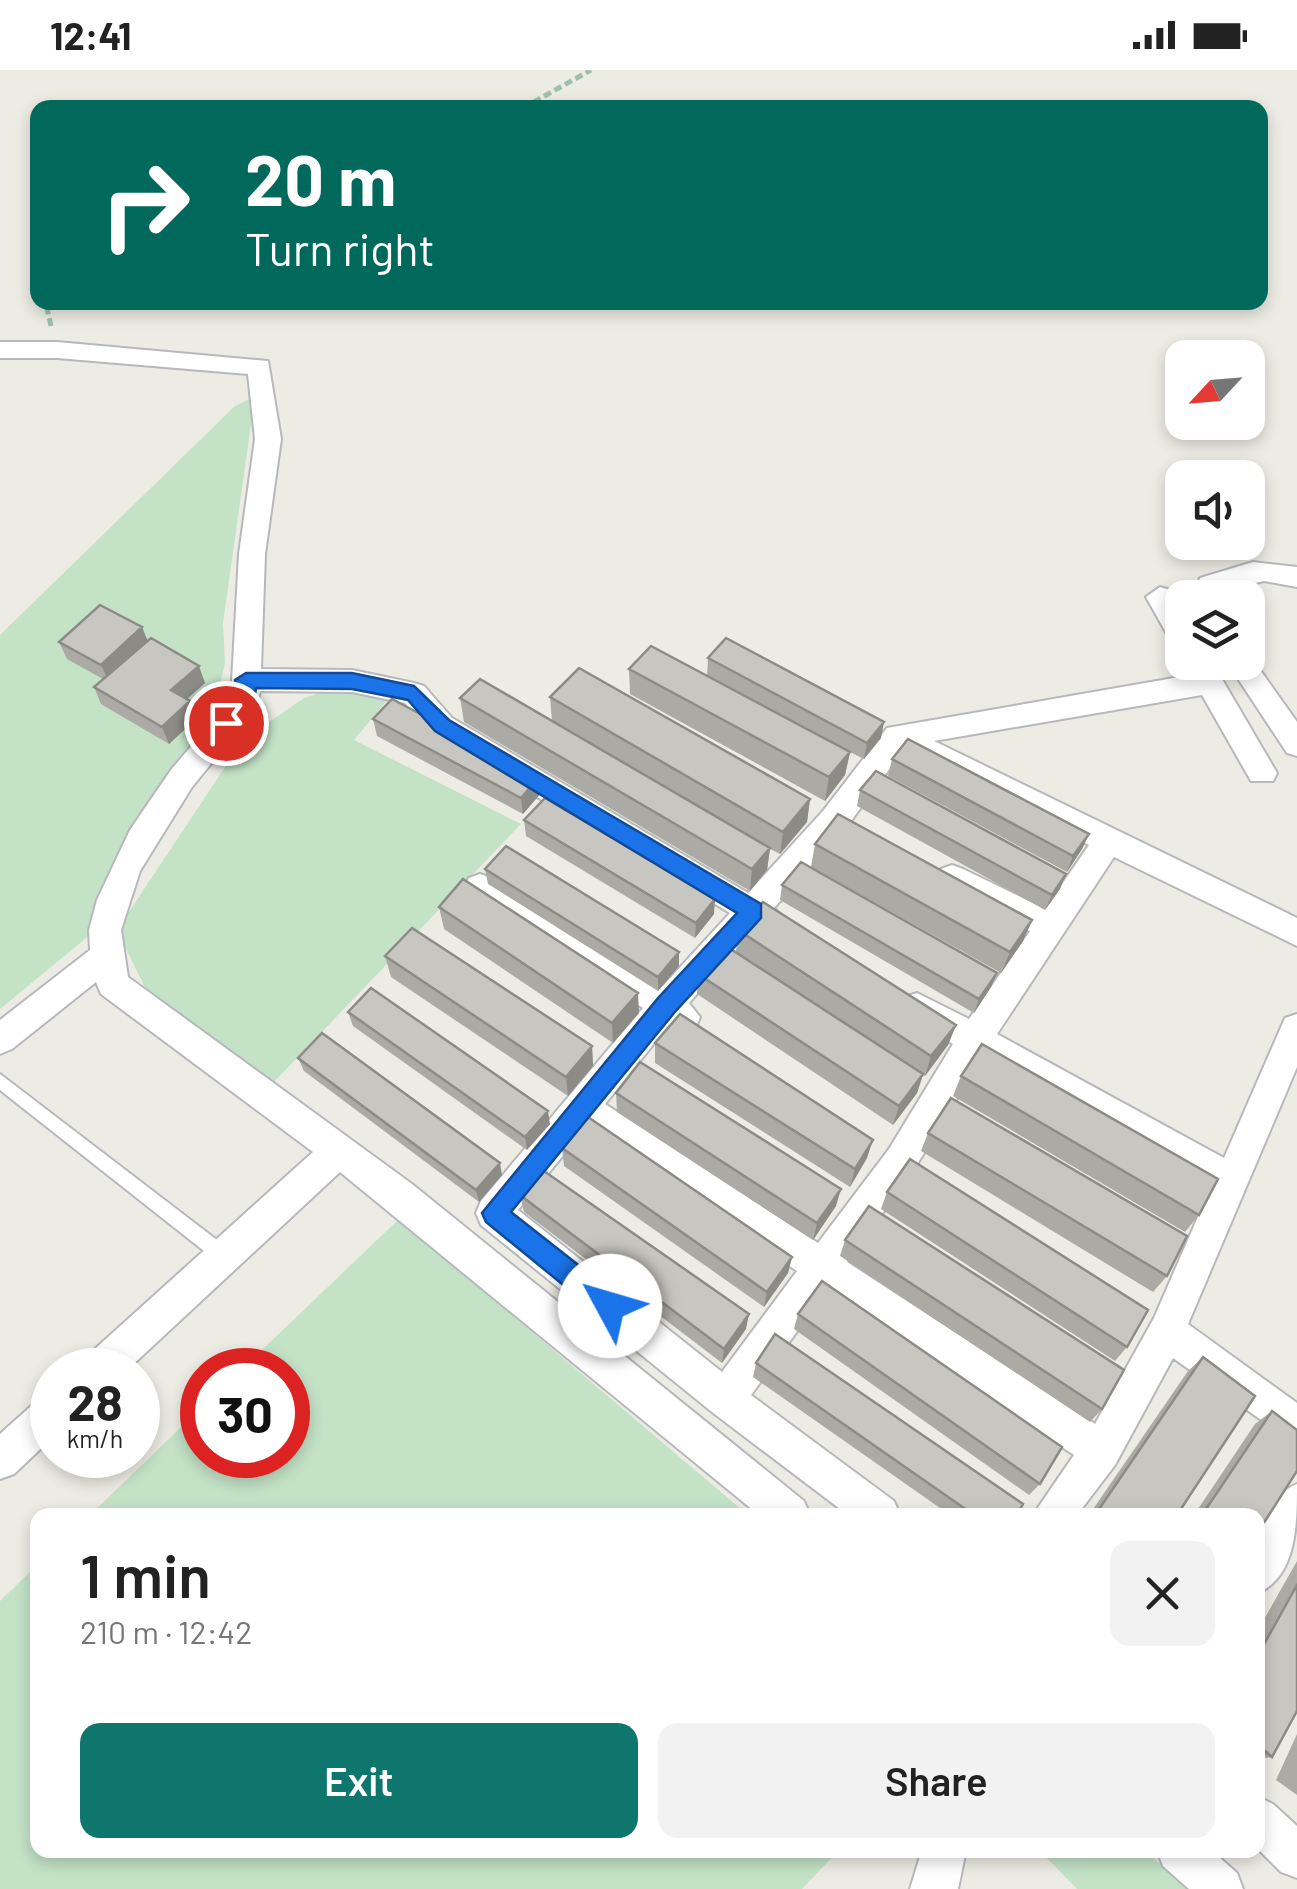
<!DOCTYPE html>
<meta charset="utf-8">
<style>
body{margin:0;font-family:Barlow,sans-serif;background:#f2f2f2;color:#222;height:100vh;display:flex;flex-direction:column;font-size:38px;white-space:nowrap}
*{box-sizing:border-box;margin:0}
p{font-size:32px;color:#767676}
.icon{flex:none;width:55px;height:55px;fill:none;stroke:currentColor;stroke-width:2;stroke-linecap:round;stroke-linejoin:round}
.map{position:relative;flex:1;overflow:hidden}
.drawer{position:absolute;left:30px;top:1438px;width:1235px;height:350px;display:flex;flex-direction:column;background:#fff;border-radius:20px;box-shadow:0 5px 15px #0003}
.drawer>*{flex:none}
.hud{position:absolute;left:30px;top:30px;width:1238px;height:210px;border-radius:20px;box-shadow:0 5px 15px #0003;background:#00695c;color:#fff;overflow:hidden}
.needle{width:65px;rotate:244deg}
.fabs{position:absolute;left:1165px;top:270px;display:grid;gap:20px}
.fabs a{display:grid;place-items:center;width:100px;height:100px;border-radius:20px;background:#fff;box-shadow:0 5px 15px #0003;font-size:50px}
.speed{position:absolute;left:30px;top:1278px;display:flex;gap:20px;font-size:50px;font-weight:700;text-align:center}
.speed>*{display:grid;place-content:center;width:130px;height:130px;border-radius:50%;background:#fff;box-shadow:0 5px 15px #0003;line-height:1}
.speed small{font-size:25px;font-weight:400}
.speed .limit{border:15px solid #d22;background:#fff;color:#111}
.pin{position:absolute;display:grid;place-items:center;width:85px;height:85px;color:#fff;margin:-42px;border:5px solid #fff;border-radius:50%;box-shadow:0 2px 10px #0007}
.me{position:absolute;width:110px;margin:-55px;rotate:309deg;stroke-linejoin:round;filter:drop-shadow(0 0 8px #0008)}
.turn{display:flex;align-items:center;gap:35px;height:210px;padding:0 50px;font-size:45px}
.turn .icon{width:130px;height:130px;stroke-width:2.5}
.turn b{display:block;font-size:70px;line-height:85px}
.round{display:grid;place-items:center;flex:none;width:105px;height:105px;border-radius:20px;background:#f2f2f2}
.head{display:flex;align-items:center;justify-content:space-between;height:170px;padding:0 50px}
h1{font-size:60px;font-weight:600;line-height:75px}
.button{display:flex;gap:20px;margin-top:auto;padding:20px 50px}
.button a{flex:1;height:115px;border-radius:20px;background:#0f766e;color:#fff;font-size:40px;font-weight:600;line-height:115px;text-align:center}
.button a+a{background:#f2f2f2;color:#222}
.status{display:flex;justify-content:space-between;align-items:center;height:70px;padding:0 50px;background:#fff;direction:ltr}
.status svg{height:28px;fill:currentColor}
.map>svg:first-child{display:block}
</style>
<div class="status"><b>12:41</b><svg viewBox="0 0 49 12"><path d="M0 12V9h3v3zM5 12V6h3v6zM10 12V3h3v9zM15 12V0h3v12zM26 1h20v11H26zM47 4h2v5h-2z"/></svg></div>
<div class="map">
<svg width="1297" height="1819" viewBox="0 0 1297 1819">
<rect width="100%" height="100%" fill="#edece4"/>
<!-- green -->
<path fill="#c3e2c6" d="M255,326L223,553L225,593L208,669L102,855L0,939V565L235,336Z
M348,614L388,629L354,670L521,754L273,1013L151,930L117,860L243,670L304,628Z
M399,1149L748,1445H90L202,1337V1385H288V1300H241Z
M37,1495L38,1780H839L802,1819H0V1531Z
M1039,1780H1144L1190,1819H1077Z"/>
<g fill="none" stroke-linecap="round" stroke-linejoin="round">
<defs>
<path id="lane" d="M0,1004L230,1180L232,1186L230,1192L224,1194L218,1192L0,1020Z"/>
<path id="street" d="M0,272H57L268,291L281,369L265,484L261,599L352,600L414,613L424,616L452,648L748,823L823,741L887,658L1191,605L1188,592H1212L1277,703L1273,711H1251L1202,625L934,671L1297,848V876L1114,787L997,964L1224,1088L1285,948L1297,944V997L1188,1254L1297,1333V1375L1173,1288L1115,1395L1077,1445H1033L1074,1385L827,1220L751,1325L894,1431L900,1445H848L712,1342L481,1155L476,1143L481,1131L643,938L469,826L464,817L469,808L480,804L491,808L663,916L730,843L432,664L405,633L352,622L260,621L255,640L192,717L140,801L121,860L128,907L412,1114L804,1431L810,1445H759L340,1102L127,1300H80L86,1287L313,1082L101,924L96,912L12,979L0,984V950L90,880L89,860L97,830L130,760L171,700L231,629L239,484L255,369L248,304L57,288H0ZM902,682L1089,775L1045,839L963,799L952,795L941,799L936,808L941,817L1030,861L969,949L917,923L905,927L901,937L905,947L953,974L889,1079L818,1173L605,1034L669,955L684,961L696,957L700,947L689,933L755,859L771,865L782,861L787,852L774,838L845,759ZM981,989L1211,1117L1154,1248L1095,1354L847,1192L913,1101ZM585,1059L797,1201L722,1302L518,1140Z
M1253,492L1297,497V517L1264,511L1222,521L1220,528H1192L1200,508Z
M1160,517L1170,520L1182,542V576L1172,573L1146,527Z
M1248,583L1297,652V686L1287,683L1227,592H1248Z
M52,1323V1368L14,1404L0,1409V1364L39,1329Z
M1297,1414C1297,1453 1297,1506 1258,1523C1256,1486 1256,1431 1297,1414Z
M1258,1727L1273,1734L1297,1756V1808L1281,1802L1258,1779Z
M922,1780H966L958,1819H910Z
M1157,1780H1211L1237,1803L1243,1819H1189L1163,1796Z"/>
</defs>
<!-- lane casing -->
<use href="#lane" stroke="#b6b8bc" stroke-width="4"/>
<!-- street casing -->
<use href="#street" stroke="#b6b8bc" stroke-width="4"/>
<!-- path -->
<path stroke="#9cc2ab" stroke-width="5" stroke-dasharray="8 4" stroke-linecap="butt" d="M523,38L591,0
M51,256L47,238L56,232"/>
<!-- lane -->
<use href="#lane" fill="#fff" fill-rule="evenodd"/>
<!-- street -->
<use href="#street" fill="#fff" fill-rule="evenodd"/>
</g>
<!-- wall -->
<path fill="#acaaa5" d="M142,557L147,571L205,613L187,629L197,648L169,674L101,634L94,617L103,609L67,589L59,572Z
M708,588L881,668L864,689L850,682L845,705L825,731L630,624L629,599L831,671L707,605Z
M550,627L810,729L807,752L780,784L770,779L767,800L750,821L464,652L460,628L552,651Z
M373,649L541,723L523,744L377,666Z
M892,689L1089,764L1082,779L1067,802L888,706Z
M860,720L1060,819L1045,840L857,736Z
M524,750L714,844L695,868L526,766Z
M815,774L1032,850L1023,871L1001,903L811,797Z
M485,799L679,896L658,921L488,814Z
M782,815L997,903L991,917L974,943L780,830Z
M439,837L639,943L613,973L444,859Z
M738,860L956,955L948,975L925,1006L923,1005L917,1023L893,1055L697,924L698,904L736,882Z
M385,886L592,976L593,996L568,1026L391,907Z
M348,942L550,1054L527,1080L353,956Z
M655,973L867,1088L850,1117L655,993Z
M298,988L502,1105L479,1132L304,1001Z
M961,1006L1199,1145L1185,1162L953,1026Z
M616,1023L836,1136L813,1170L617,1042Z
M928,1063L1167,1206L1153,1222L921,1081Z
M562,1078L792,1187L788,1203L764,1237L564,1096Z
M887,1122L1127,1277L1115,1291L881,1139Z
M520,1125L746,1259L722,1293L524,1142Z
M845,1170L1102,1339L1090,1352L840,1186Z
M798,1244L1040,1414L1029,1425L794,1259Z
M1203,1287L1177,1445H1089L1188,1301Z
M756,1293L1017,1445H950L753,1307Z
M1272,1341L1258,1445H1194L1255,1354Z
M1297,1491V1641L1272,1687L1258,1689V1560Z
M1297,1664V1725L1276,1710Z"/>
<!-- shaded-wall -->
<path fill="#8c8b86" d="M142,557L149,574L109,612L101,595Z
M199,596L205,613L178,637L171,620Z
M190,631L197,648L169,674L162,657Z
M884,652L881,668L864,689L867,673Z
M850,682L845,705L825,731L829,707Z
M539,707L541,723L523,744L521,728Z
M810,729L807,752L780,784L783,762Z
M1089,764L1082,779L1067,802L1073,786Z
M770,778L767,800L750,821L752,799Z
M1066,804L1060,819L1045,840L1052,825Z
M715,829L714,844L695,868L696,853Z
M1032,850L1023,871L1001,903L1010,882Z
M679,882V896L658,921V907Z
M997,903L991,917L974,943L979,929Z
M638,923L639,943L613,973L612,953Z
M956,955L948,975L925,1006L931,986Z
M592,976L593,996L568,1026L566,1007Z
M923,1004L917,1023L893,1055L899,1036Z
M548,1041L550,1054L527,1080L525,1067Z
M873,1070L867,1088L850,1117L855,1099Z
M500,1093L502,1105L479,1132L476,1120Z
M841,1119L836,1136L813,1170L817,1153Z
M792,1187L788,1203L764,1237L767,1222Z
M749,1244L746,1259L722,1293L724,1279Z"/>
<!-- building -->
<path fill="#c8c6c0" stroke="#8c8b86" stroke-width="2.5" d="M100,535L142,557L101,595L59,572Z
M151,568L199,596L171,620L190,631L162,657L94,617Z
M726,568L884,652L867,673L708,588Z
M651,576L850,682L829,707L629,599Z
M579,598L810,729L783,762L550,627Z
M480,609L770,778L752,799L460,628Z
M392,629L539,707L521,728L373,649Z
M908,669L1089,764L1073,786L892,689Z
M876,701L1066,804L1052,825L860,720Z
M545,728L715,829L696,853L524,750Z
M838,744L1032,850L1010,882L815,774Z
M506,776L679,882L658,907L485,799Z
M801,792L997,903L979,929L782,815Z
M463,809L638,923L612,953L439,837Z
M763,832L956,955L931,986L738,860Z
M412,858L592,976L566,1007L385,886Z
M723,874L923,1004L899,1036L698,904Z
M371,918L548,1041L525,1067L348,942Z
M680,944L873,1070L855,1099L655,973Z
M322,963L500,1093L476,1120L298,988Z
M982,974L1218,1109L1199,1145L961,1006Z
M640,992L841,1119L817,1153L616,1023Z
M951,1028L1187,1166L1167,1206L928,1063Z
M588,1047L792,1187L767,1222L562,1078Z
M910,1089L1148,1240L1127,1277L887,1122Z
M541,1099L749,1244L724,1279L520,1125Z
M869,1136L1124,1300L1102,1339L845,1170Z
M822,1211L1062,1377L1040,1414L798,1244Z
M775,1264L1023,1434L1017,1445H974L756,1293Z
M1203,1287L1255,1326L1177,1445H1095Z
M1272,1341L1297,1360V1401L1258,1462V1445H1202Z
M1297,1515V1641L1272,1687L1258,1675V1585Z"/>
<!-- route -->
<path fill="#1a73e8" stroke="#114b97" stroke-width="2.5" d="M246,603H352L414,616L449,650L761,834V848L674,943L511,1142L619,1227L622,1236L619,1245L610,1249L600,1245L486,1152L482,1143L658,928L737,843L435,661L408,630L352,619L256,618L253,637L233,659H218V648L235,629V610Z"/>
</svg>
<div class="fabs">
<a><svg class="needle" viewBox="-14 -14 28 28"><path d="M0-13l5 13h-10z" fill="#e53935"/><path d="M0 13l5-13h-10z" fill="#767676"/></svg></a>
<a><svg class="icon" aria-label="sound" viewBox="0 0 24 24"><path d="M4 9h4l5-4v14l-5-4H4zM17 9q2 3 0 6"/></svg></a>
<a><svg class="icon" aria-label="layers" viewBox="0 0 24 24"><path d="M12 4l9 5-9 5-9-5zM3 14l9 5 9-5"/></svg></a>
</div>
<div class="speed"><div>28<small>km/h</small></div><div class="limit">30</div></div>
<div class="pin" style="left:226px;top:653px;background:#d93025"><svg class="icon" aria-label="arrive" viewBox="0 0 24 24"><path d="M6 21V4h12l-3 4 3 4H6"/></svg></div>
<svg class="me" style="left:610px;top:1236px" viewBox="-20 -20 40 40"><circle r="19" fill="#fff"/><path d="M0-13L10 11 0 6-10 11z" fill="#1a73e8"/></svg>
<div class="hud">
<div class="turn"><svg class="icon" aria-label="right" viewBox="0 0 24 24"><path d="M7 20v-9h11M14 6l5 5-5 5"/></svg><div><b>20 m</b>Turn right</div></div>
</div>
<section class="drawer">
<div class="head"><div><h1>1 min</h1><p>210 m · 12:42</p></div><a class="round"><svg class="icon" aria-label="close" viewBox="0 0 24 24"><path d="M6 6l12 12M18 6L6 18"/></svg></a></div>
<div class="button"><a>Exit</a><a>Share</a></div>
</section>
</div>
